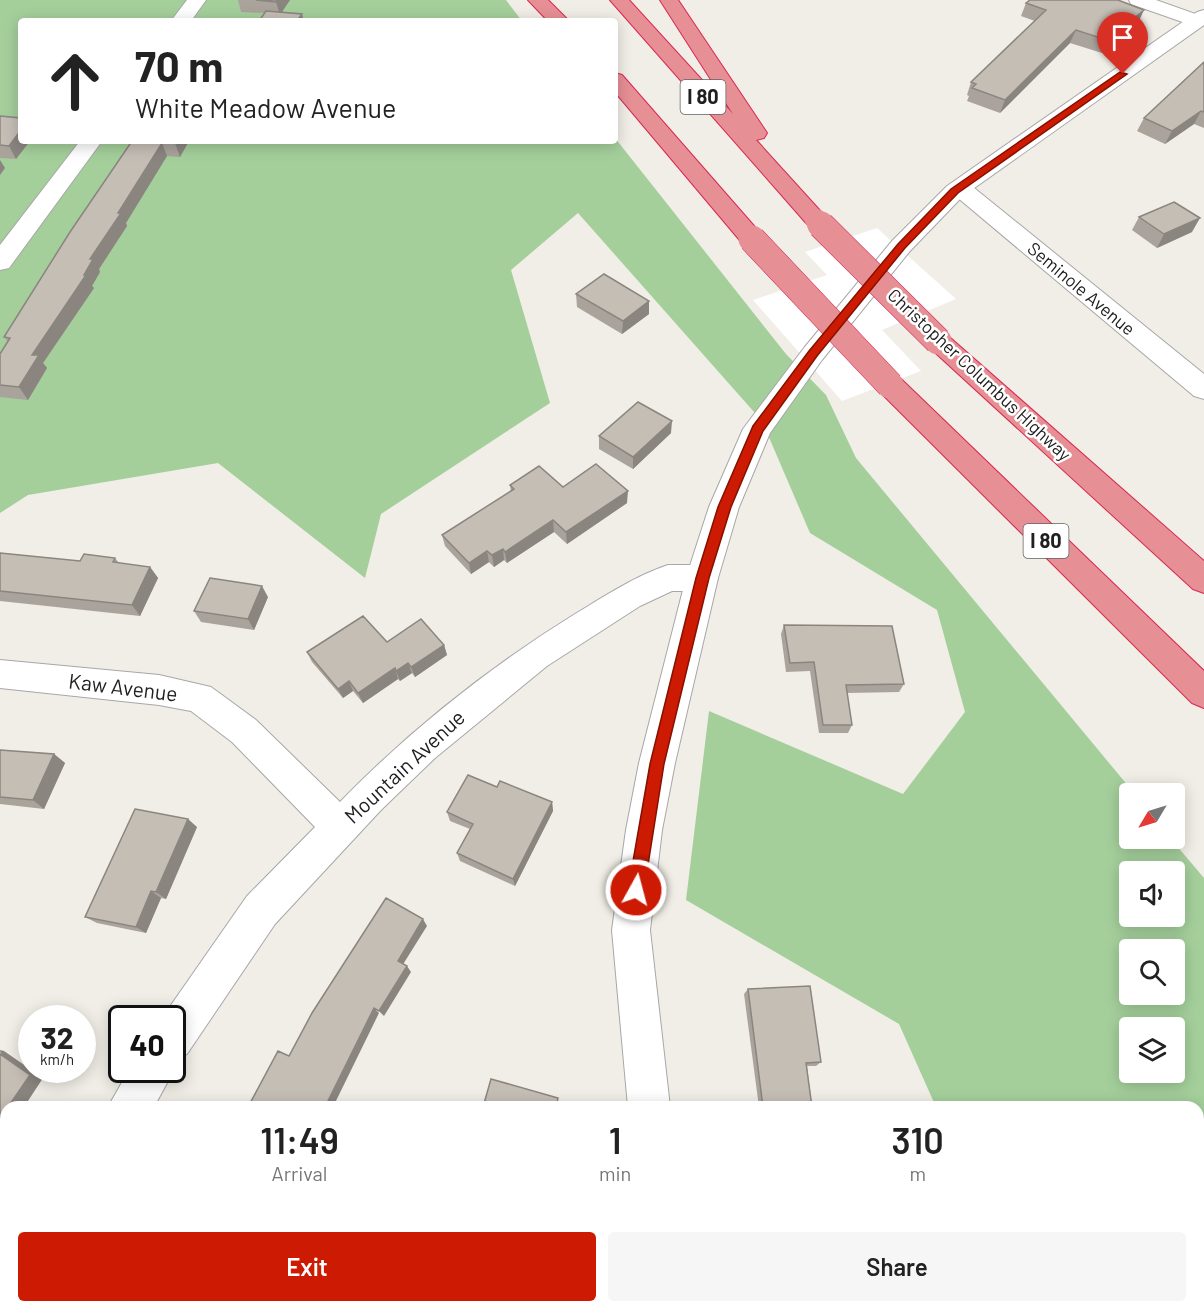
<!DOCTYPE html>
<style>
body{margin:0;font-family:Barlow,sans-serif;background:#f6f6f6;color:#222;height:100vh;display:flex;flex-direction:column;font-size:22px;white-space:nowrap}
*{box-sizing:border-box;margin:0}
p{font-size:20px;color:#767676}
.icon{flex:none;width:33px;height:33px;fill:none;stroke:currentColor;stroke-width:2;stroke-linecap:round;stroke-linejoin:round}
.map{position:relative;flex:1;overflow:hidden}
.details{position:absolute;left:0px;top:1101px;width:1204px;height:212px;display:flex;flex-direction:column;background:#fff;border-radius:18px 18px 0 0;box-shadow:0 3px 15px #0003}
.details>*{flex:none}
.hud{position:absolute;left:18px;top:18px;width:600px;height:126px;border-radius:6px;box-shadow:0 3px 15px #0003;background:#fff;color:#222;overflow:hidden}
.needle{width:39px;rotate:232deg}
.fabs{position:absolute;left:1119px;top:783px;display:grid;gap:12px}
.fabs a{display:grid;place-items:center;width:66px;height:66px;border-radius:6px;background:#fff;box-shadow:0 3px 15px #0003;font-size:30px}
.speed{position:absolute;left:18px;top:1005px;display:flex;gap:12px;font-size:30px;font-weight:700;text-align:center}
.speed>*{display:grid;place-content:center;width:78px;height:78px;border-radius:50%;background:#fff;box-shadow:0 3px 15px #0003;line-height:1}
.speed small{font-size:15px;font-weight:400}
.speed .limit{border:3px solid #111;border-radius:9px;background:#fff;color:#111}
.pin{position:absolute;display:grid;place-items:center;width:51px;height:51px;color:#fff;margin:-62px -26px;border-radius:50% 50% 50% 0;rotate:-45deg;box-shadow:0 0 6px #0007}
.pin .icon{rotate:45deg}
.me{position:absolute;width:66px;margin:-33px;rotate:7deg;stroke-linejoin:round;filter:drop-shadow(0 0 4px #0008)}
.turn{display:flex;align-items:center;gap:21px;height:126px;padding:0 18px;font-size:27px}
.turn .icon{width:78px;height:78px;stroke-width:2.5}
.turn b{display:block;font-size:42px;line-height:51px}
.eta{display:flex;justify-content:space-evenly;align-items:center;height:102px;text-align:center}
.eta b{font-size:36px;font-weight:600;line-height:42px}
.action{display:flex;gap:12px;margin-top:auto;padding:12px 18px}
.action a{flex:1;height:69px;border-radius:6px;background:#cd1a02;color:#fff;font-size:24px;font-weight:600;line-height:69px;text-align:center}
.action a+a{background:#f6f6f6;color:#222}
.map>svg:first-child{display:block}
</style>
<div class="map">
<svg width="1204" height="1312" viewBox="0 0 1204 1312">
<rect width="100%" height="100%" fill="#f0eee6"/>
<!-- forest -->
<path fill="#a4cf9b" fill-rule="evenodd" d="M0,0H506L522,21H21V141H615V138L786,354L826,395L856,458L1134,793L1130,794V838L1171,839L1204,878V1312H1028L1026,1307L1198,1306V1107H936L899,1024L686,900L709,711L903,794L965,712L937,610L810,533L762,421L578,213L511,270L550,403L381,514L365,578L218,463L28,495L0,513ZM1130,872H1174V916H1130ZM1130,950H1174V994H1130ZM1130,1028H1174V1072H1130Z"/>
<!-- pier -->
<path fill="#fff" d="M877,228L956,299L882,330L921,371L842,401L753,300L827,275L805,252Z"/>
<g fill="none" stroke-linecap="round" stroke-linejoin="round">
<defs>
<path id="minor" d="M187,0H206L191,21H171Z
M1129,0H1156L1204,17V25H1191L1131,4Z
M80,141H102L9,268L0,270V245Z
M960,181L968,183L1204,374V399L1194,396L952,193L948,188L952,183Z
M668,565H702L713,569L718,578L713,587L702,591H672L640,606L547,666L435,758L381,810L275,924L187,1054L172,1059V1018H162L247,896L315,827L232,742L191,711L159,705L0,688V660L159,675L211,687L256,720L340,802C409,731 491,666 575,614C605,596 635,576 668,565Z
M172,1067L174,1070L154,1107H108L129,1070H172Z
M6,1284V1306H33L31,1312H0V1287Z"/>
<path id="tertiary" d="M1204,10V25L963,196L910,251L822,360L770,433L739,507L718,578L675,763L662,830L650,930L670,1107H628L612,930L626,830L639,763L686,578L709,507L743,429L804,348L892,241L947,186L1197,12Z
M638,1306H684L685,1312H637Z"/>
<path id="motorway" d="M528,0H548L569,21H548Z
M610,0H629L733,114L660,0H678L767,133L764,138L756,140L823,214L827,219L823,224L815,226L807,224Z
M615,73L622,75L761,234L764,239L761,244L752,247L743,244L615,92Z
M938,332L947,335L1204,561V593L1193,589L929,347L925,341L929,335Z
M890,375L900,378L1204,671V708L1192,703L880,392L876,385L880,378Z"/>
</defs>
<!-- minor casing -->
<use href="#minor" stroke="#a7a7a7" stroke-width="2"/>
<!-- tertiary casing -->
<use href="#tertiary" stroke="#a7a7a7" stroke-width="2"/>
<!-- motorway casing -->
<use href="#motorway" stroke="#da2750" stroke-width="2"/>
<!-- minor -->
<use href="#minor" fill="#fff" fill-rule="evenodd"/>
<!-- tertiary -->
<use href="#tertiary" fill="#fff" fill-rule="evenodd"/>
<!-- motorway -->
<use href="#motorway" fill="#e68f95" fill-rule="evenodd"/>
<defs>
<path id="motorway-bridge-far1" d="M815,219L823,227"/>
<path id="motorway-bridge" d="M821,225L938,341
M752,239L890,385"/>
</defs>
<!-- motorway-bridge-far1 casing -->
<use href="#motorway-bridge-far1" stroke="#da2750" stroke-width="22" stroke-linecap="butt"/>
<!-- motorway-bridge casing -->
<use href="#motorway-bridge" stroke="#da2750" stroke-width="28" stroke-linecap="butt"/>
<!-- motorway-bridge-far1 -->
<use href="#motorway-bridge-far1" stroke="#e68f95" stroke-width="21"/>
<!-- motorway-bridge -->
<use href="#motorway-bridge" stroke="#e68f95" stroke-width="27"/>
</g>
<!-- wall -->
<path fill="#a9a39c" d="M238,0H290L281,12L264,13L241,12Z
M1026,3L1138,23L1102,53L1070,43L1000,113L967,101L969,96L967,95L971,82L1035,21L1021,16Z
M1204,62V128L1194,124L1165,144L1137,131L1144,118Z
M0,116L21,141H30L16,159L0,158Z
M132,141H189L180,157L167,156L126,223L127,226L99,269L100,272L92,286L94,288L43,363L47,368L28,400L0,397V354L8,342L4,337Z
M1139,217L1192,232L1157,248L1132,230Z
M576,294L649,301V314L622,334L577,307Z
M671,433L633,469L599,449V436Z
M510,485L563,487L627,503L567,544L554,532L507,563L504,560L494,567L489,562L471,574L445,546L442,535L511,492Z
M0,553L80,561L115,558L119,563L150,567L158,578L140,616L0,601Z
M268,597L254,630L201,622L194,611Z
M784,625L904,684L899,692L847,693L852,725L848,733H819L810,671L786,672L781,634Z
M387,642L444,645L447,655L415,677L412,673L400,681L398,679L363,703L353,691L343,698L312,662L307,652Z
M0,750L54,754L65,763L44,809L0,804Z
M497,787L552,802L553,811L515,886L460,861L457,853L470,829L450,821L447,812Z
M197,827L166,899L161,898L146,933L97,923L85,917Z
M748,989L821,1062L816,1066H807L812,1107H759L744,994Z
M817,1306H891L892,1312H817Z"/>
<!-- shaded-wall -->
<path fill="#8a857f" d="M277,0H290L280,15L276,2Z
M1144,10L1138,23L1102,53L1107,40Z
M302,14L304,21H297Z
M1076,30L1070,43L1000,113L1005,100Z
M1201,111L1194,124L1165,144L1172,131Z
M21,130V141H30L16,159L9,146Z
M176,141H189L180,157L175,143Z
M162,143L167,156L126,223L127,226L99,269L100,272L92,286L94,288L43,363L47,368L28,400L19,387L32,355L84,275L90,259Z
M0,160L5,168L0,175Z
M1200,218L1192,232L1157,248L1164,234Z
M649,301V314L622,334L623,321Z
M672,421L671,433L633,469V457Z
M628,491L627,503L567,544L566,532Z
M553,520L554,532L507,563L505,552Z
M503,549L504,560L494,567L492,555Z
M487,551L489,562L471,574L469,563Z
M150,567L158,578L140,616L132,605Z
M262,586L268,597L254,630L248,619Z
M444,645L447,655L415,677L411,667Z
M408,663L412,673L400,681L396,671Z
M395,668L398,679L363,703L358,693Z
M349,681L353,691L343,698L338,689Z
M54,754L65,763L44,809L33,800Z
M552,802L553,811L515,886L513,879Z
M188,819L197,827L166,899L156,892Z
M151,891L161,898L146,933L136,927Z
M423,919L427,926L402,966L398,961Z
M407,966L411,972L384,1016L379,1011Z
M374,1008L379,1013L333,1107H325Z
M0,1050L4,1051L43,1078L24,1107H8Z
M6,1110V1133L0,1141V1118Z
M198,1306H208L205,1312H196Z"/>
<!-- building -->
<path fill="#c5beb5" stroke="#8a857f" stroke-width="1.5" d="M256,0H277L276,2Z
M1030,0H1118L1144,10L1107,40L1076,30L1005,100L972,88L976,84L971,82L1046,10L1026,3Z
M266,11L302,14L297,21H259Z
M1204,62V112L1201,111L1172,131L1144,118Z
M0,116L21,118V130L9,146L0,145Z
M132,141H176L175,143H162L118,213H121L90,259H93L84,275H86L32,355H39L19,387L0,385V354L10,338L4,337L70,232Z
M1174,202L1200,218L1164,234L1139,217Z
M604,274L649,301L623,321L576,294Z
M638,402L672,421L633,457L599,436Z
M596,464L628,491L566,532L553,520L505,552L503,549L492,555L487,551L469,563L442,535L514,489L510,485L539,466L563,487Z
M0,553L80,561L84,554L115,558L113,562L150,567L132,605L0,591Z
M210,578L262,586L248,619L194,611Z
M363,616L387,642L421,619L444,645L411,667L408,663L396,671L395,668L358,693L349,681L338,689L307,652Z
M784,625L892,626L904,684L846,685L852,725H823L814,662L790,663Z
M0,750L54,754L33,800L0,797Z
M468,775L497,787L500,781L552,802L513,879L457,853L473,824L447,812Z
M135,809L188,819L156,892L151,891L136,927L85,917Z
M386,898L423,919L398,961L407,966L379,1011L374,1008L325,1107H248L278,1051L289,1056L312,1013Z
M810,986L821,1062L806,1063L812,1107H763L748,989Z
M0,1054L30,1075L8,1107H6V1110L0,1118Z
M491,1079L558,1098L556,1107H483Z
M128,1306H198L196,1312H126Z
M426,1306H497L496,1312H424Z
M822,1306H891L892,1312H823Z"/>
<!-- route -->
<path fill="#cd1a02" stroke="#851101" stroke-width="1.5" d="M1120,72L1127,74L958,193L905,248L817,356L763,431L731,507L709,578L664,764L644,890L642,896L636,898L631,896L628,890L650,764L696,578L718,507L753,426L809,351L898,244L951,189Z"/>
<g text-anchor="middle" stroke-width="5" stroke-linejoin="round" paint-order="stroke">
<!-- far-street labels -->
<g font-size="18" fill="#202020" stroke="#fff">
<text transform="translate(1081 289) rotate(40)" y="6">Seminole Avenue</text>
<text transform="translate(979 375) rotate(43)" y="6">Christopher Columbus Highway</text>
</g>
<!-- shield labels -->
<g fill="#fff" stroke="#636363" stroke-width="1.5">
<rect x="680.5" y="80" width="45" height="34" rx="4.5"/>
<rect x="1023.5" y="524" width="45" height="34" rx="4.5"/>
</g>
<g font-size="20" font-weight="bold" fill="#202020">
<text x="703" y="104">I 80</text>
<text x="1046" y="548">I 80</text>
</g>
<!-- street labels -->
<g font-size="21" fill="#202020" stroke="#fff">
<text transform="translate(123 688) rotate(7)" y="7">Kaw Avenue</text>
<text transform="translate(405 767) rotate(-43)" y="7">Mountain Avenue</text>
</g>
</g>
</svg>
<div class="fabs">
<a><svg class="needle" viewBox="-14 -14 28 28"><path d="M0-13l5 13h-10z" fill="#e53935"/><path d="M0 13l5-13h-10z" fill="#767676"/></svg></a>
<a><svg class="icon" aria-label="sound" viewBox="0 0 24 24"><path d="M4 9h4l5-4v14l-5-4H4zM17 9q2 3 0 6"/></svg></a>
<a><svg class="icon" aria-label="search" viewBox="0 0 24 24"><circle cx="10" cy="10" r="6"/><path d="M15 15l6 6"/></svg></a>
<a><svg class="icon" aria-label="layers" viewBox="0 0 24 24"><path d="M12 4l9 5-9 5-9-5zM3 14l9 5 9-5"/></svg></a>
</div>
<div class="speed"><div>32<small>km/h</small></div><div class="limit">40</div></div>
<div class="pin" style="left:1123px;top:74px;background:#d93025"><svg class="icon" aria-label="arrive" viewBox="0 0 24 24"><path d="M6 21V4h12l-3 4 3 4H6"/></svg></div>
<svg class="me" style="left:636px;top:890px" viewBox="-20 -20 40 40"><circle r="17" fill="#cd1a02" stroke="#fff" stroke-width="3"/><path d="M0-11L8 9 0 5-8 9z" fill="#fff"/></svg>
<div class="hud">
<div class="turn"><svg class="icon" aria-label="ahead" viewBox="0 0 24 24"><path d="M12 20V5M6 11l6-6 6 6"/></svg><div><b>70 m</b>White Meadow Avenue</div></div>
</div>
<section class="details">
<div class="eta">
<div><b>11:49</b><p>Arrival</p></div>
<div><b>1</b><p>min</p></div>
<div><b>310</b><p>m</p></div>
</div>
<div class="action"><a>Exit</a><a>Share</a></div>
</section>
</div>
